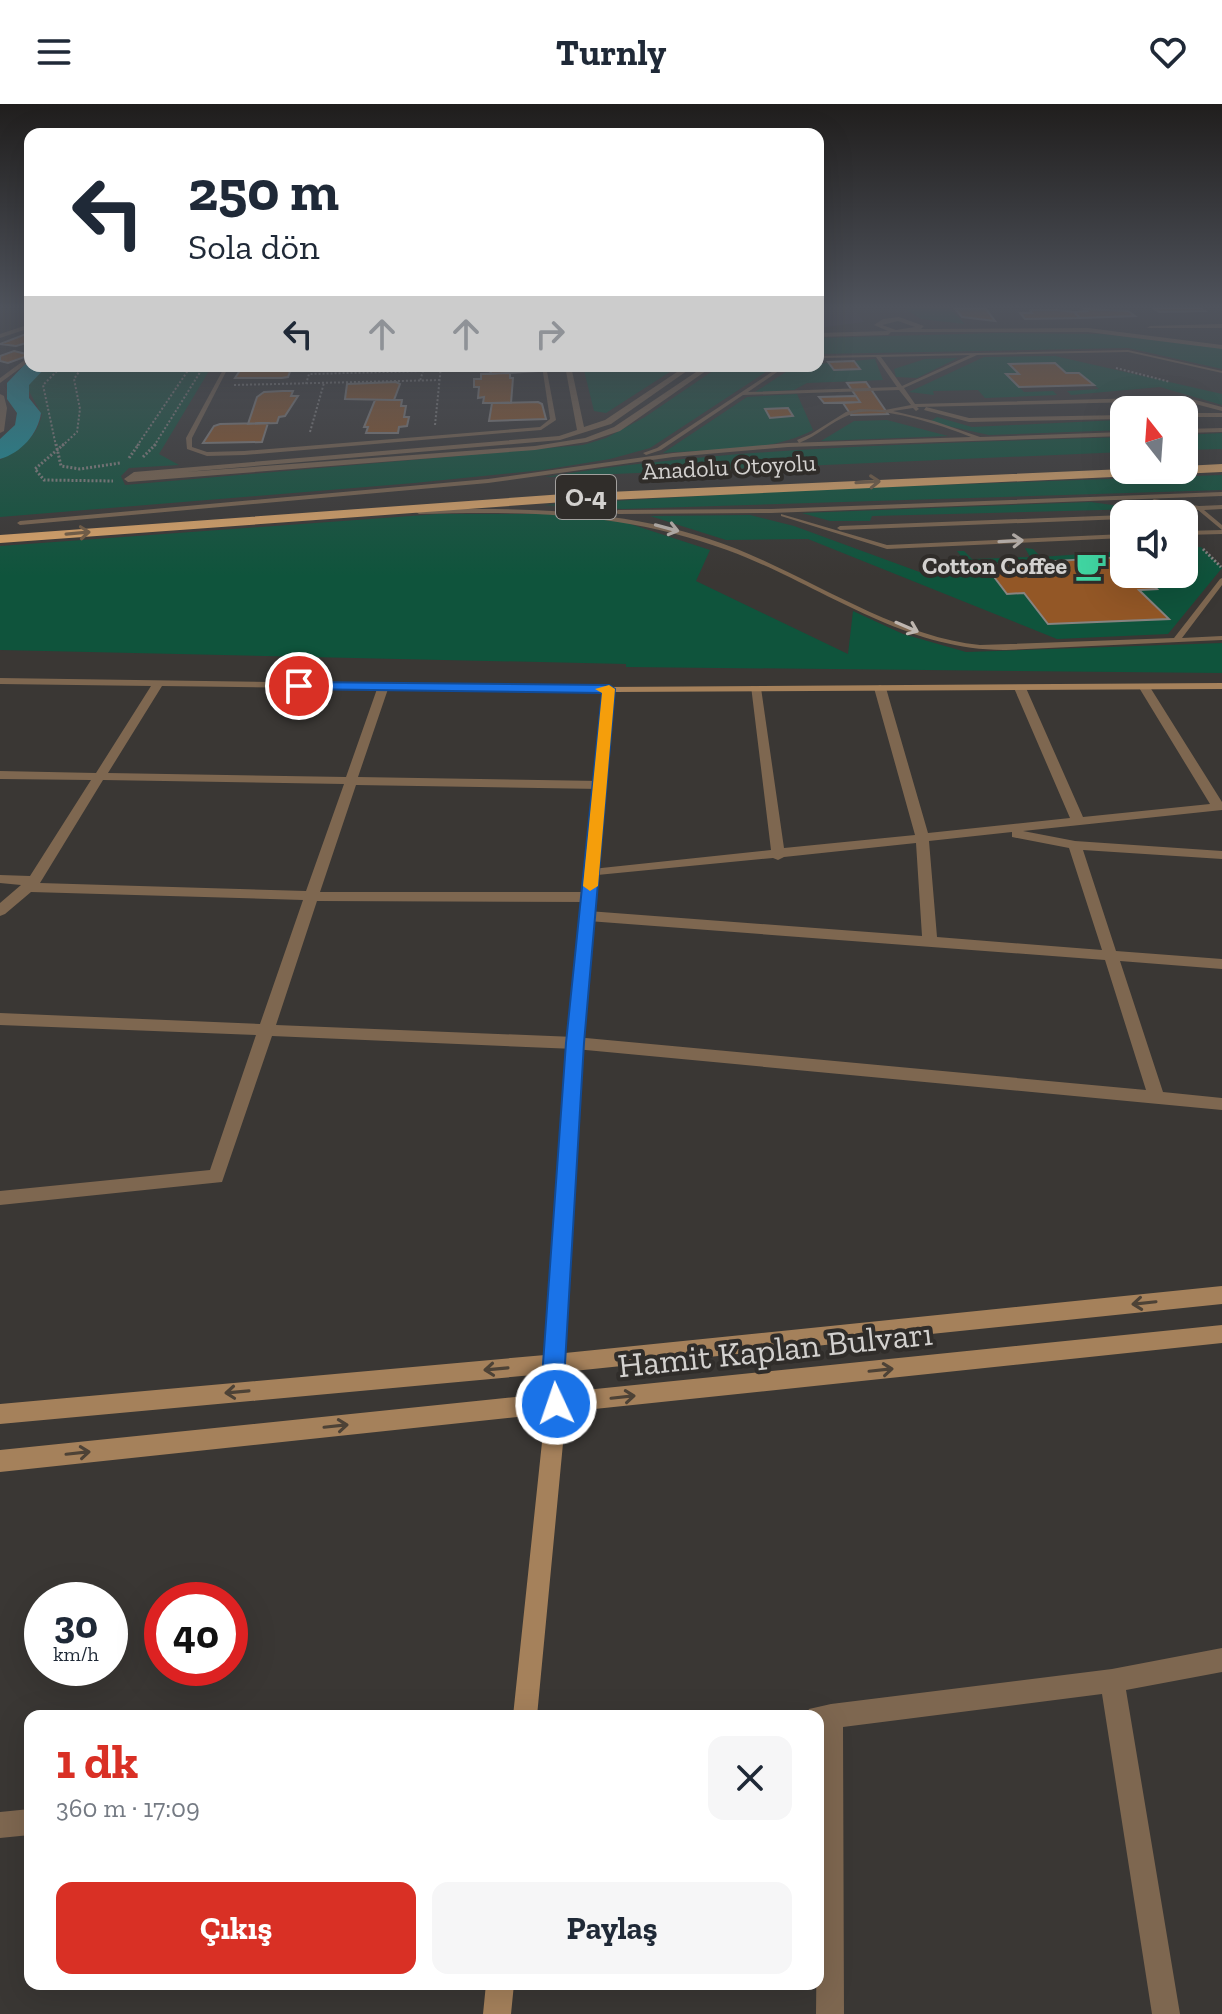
<!DOCTYPE html>
<html lang="tr">
<meta charset="utf-8">
<style>
body{margin:0;font-family:"Zilla Slab",serif;background:#f6f6f7;color:#1f2937;height:100vh;display:flex;flex-direction:column;font-size:30px;white-space:nowrap}
*{box-sizing:border-box;margin:0}
p{font-size:26px;color:#747a83}
.icon{flex:none;width:44px;height:44px;fill:none;stroke:currentColor;stroke-width:2;stroke-linecap:round;stroke-linejoin:round}
.map{position:relative;flex:1;overflow:hidden}
.side{position:absolute;left:24px;top:1606px;width:800px;height:280px;display:flex;flex-direction:column;background:#fff;border-radius:16px;box-shadow:0 8px 32px #0002}
.side>*{flex:none}
.guide{position:absolute;left:24px;top:24px;width:800px;height:244px;border-radius:16px;box-shadow:0 8px 32px #0002;background:#fff;color:#1f2937;overflow:hidden}
.needle{width:52px;rotate:343deg}
.tools{position:absolute;left:1110px;top:292px;display:grid;gap:16px}
.tools a{display:grid;place-items:center;width:88px;height:88px;border-radius:16px;background:#fff;box-shadow:0 8px 32px #0002;font-size:40px}
.speed{position:absolute;left:24px;top:1478px;display:flex;gap:16px;font-size:40px;font-weight:700;text-align:center}
.speed>*{display:grid;place-content:center;width:104px;height:104px;border-radius:50%;background:#fff;box-shadow:0 8px 32px #0002;line-height:1}
.speed small{font-size:20px;font-weight:400}
.speed .limit{border:12px solid #d22;background:#fff;color:#111}
.pin{position:absolute;display:grid;place-items:center;width:68px;height:68px;color:#fff;margin:-34px;border:4px solid #fff;border-radius:50%;box-shadow:0 2px 8px #0007}
.me{position:absolute;width:88px;margin:-44px;rotate:357deg;stroke-linejoin:round;filter:drop-shadow(0 0 6px #0008)}
.turn{display:flex;align-items:center;gap:28px;height:168px;padding:0 32px;font-size:36px}
.turn .icon{width:104px;height:104px;stroke-width:2.5}
.turn b{display:block;font-size:56px;line-height:68px}
.lanes{display:flex;align-items:center;height:76px;padding:0 32px;background:#0003;justify-content:center;gap:40px;direction:ltr}
.lanes .off{opacity:.35}
.round{display:grid;place-items:center;flex:none;width:84px;height:84px;border-radius:16px;background:#f6f6f7}
.headline{display:flex;align-items:center;justify-content:space-between;height:136px;padding:0 32px}
h1{font-size:48px;font-weight:800;line-height:60px;color:#d93025}
.button{display:flex;gap:16px;margin-top:auto;padding:16px 32px}
.button a{flex:1;height:92px;border-radius:16px;background:#d93025;color:#fff;font-size:32px;font-weight:800;line-height:92px;text-align:center}
.button a+a{background:#f6f6f7;color:#1f2937}
header{display:flex;justify-content:space-between;align-items:center;height:104px;padding:0 32px;background:#fff;font-size:36px;font-weight:800}
.map>svg:first-child{display:block}
</style>
<header><svg class="icon" aria-label="menu" viewBox="0 0 24 24"><path d="M4 6h16M4 12h16M4 18h16"/></svg>Turnly<svg class="icon" aria-label="heart" viewBox="0 0 24 24"><path d="M12 20l-8-8c-3-5 5-10 8-4 3-6 11-1 8 4z"/></svg></header>
<div class="map">
<svg width="1222" height="1910" viewBox="0 0 1222 1910">
<rect width="100%" height="100%" fill="#3a3734"/>
<!-- commercial -->
<path fill="#433b4c" d="M818,204H853L864,218L818,224Z"/>
<!-- green -->
<path fill="#0f543c" d="M904,204H949L965,220L921,215Z
M998,229L1102,230L1222,244V265L1128,244L818,250V234Z
M1055,252L1222,290V301L1160,283L1071,291L1067,287L1099,285L1079,269H1066L1055,259L1011,260L1019,270L1007,271L1024,288L1053,287L1057,291L985,294L978,286L933,287L934,291L909,288L984,253Z
M958,254L917,274L896,273L894,265L925,255Z
M875,255L883,276L807,279L794,286L755,288L795,262Z
M48,262H212L159,350L179,361L129,364L121,372L125,381L583,341L606,334L645,313L720,262H775L650,344L610,355L543,366L414,379L0,413V356C21,343 36,335 42,311L29,287V278Z
M583,262H679L606,309L594,307Z
M797,290L813,326C770,349 712,345 663,349L747,293Z
M937,313L972,323L1118,316L1124,319V326L989,331L929,318Z
M887,316L948,332L821,337L854,317Z
M1222,329V345L1184,346V331Z
M1124,333V348L545,373C736,342 931,340 1124,333Z
M1222,371V386L623,405L544,401L822,385Z
M1091,398L1140,405L872,412L870,417H830L802,409Z
M438,410H561L621,417L710,446L696,477L848,550L853,507L903,530L966,548L1222,539V569L626,563V560L0,546V442Z
M750,411L794,422L925,470L972,467L957,447H964L972,455L1030,453L1025,444L1033,445L1041,453L1124,447V470H1184V444L1201,443L1222,464L1168,530L1057,535L808,435L726,436L650,412Z"/>
<g fill="none" stroke-linecap="round" stroke-linejoin="round">
<!-- river -->
<path fill="#1797a1" fill-rule="evenodd" d="M28,257L30,262H47L29,281V294L41,309C38,330 21,349 0,355V335L15,321L17,309L7,295V279Z"/>
</g>
<!-- building -->
<path fill="#935726" stroke="#888481" stroke-width="2" d="M1153,204H1201L1205,207L1159,208Z
M955,205H986L995,217L962,213Z
M1084,205L1128,207L1135,212L1080,214L1074,208L1087,207Z
M1030,206H1057L1074,208L1080,214L1025,215L1020,209H1032Z
M26,230L30,231V238L16,242L0,240Z
M14,247L30,251L8,259L0,257V252Z
M854,257L860,265L834,266L828,258Z
M1055,259L1066,269H1079L1094,281L1019,283L1006,270H1019L1009,260Z
M243,262H292L288,273L282,274H235Z
M489,262H538V267L491,270Z
M510,269V274H513L511,299H483L484,293L478,294L479,283H474V275H481V270Z
M396,278L400,280L394,296L345,295L347,280Z
M866,278L888,310L851,311L843,299L860,298L847,279Z
M283,287H293L291,292H298L285,312L279,313L277,319L248,320L257,293L264,288Z
M856,292L860,298L824,299L819,293Z
M375,296H402L401,302H406L404,313H409L407,322L399,323L398,329H366L368,323H364Z
M538,298L542,300L546,315L489,317L492,299Z
M788,304L793,312L770,314L765,305Z
M268,319L262,338L203,339L214,322L220,320Z
M1124,453V470H1143L1157,485L1139,486L1169,515L1048,520L1024,489L1007,490L985,461Z"/>
<g fill="none" stroke-linecap="round" stroke-linejoin="round">
<!-- path-far1 -->
<path stroke="#898684" stroke-width="2" stroke-dasharray="2 2" stroke-linecap="butt" d="M1116,264L1170,278
M306,280L309,270L423,267L420,277
M234,281L440,276
M435,321L441,262
M310,328L324,279
M56,342L43,281L62,262
M62,342L77,328L80,305L74,275L83,262
M137,342L191,262
M154,342L204,262"/>
<!-- path -->
<path stroke="#898684" stroke-width="3" stroke-dasharray="2 2" stroke-linecap="butt" d="M56,340L61,362L80,365L120,359
M64,340L35,365L44,376L113,377
M143,353L156,340
M129,354L139,340
M1203,445L1221,463"/>
<!-- lane -->
<path fill="#7e6750" fill-rule="evenodd" d="M1128,246L1222,267V269L1128,248L977,251L904,284L915,300L1184,293L1222,303V307L1184,297L917,303L919,305L916,307L913,304L893,307L934,317L980,333L1124,328V332L788,343L673,353L488,379L20,421L17,419L20,417L488,375L673,349L788,339L971,333C943,322 878,299 849,311C831,318 817,332 799,339L797,336L811,330L846,308L860,305L885,306L911,301L899,286L743,291L661,346L646,351L643,349L657,344L781,262H786L748,288L897,283L876,253L818,254V252ZM970,251L902,282L881,253Z
M225,262H229L192,334V343L207,348L244,347L540,323L550,315L542,262H546L556,316L541,326L244,351L207,352L187,345L186,334Z
M926,303L969,314L1124,311V315L969,318L924,306Z
M1184,309H1222V313H1184Z
M1222,324V328L1184,329V325Z
M1222,388V392L771,409L618,410L615,408L618,406L771,405Z
M1154,395L1199,402L1222,401V405L1204,406L1222,421V426L1198,406L1182,410H1172L1190,404L1152,398L1151,397Z
M460,405C555,404 648,410 737,445C814,476 897,533 980,541L1174,534L1220,475L1222,474V481L1182,534L1222,532V536L1006,546C903,547 820,480 727,446C624,408 527,407 419,410L416,408L419,406Z
M781,410L887,441L1124,430V434L887,445L781,412Z
M1124,411V415L840,426L837,424L840,422Z
M1222,426V430L1184,431V427Z"/>
<!-- street -->
<path fill="#7e6750" fill-rule="evenodd" d="M899,213L924,222L921,225L1088,224L1222,241V245L1088,228H891L888,231L818,233V229L888,227L874,221L883,215ZM898,217L915,223L896,226L882,221Z
M30,220V224L0,234V230Z
M1222,220V224H1147L1150,222Z
M30,252V257L0,279V274Z
M565,262H571L584,323L605,316L686,262H694L611,320L560,336L185,368L535,342L585,334L614,323L705,262H713L620,327L587,338L535,346L128,378L124,375L134,368L559,332L577,326Z
M0,290L4,292L7,304L4,327L0,329Z
M0,574L613,583L615,585L609,588L388,585L358,673L601,677L607,681L601,685L356,681L320,788H589L596,793L589,798L317,797L276,921L575,933L1146,986L1105,856L588,817L581,812L588,807L922,832L916,739L784,753L778,756L773,754L587,772V766L592,765L771,746L751,582L761,584L784,744L915,731L874,584L880,581L886,584L928,729L1070,714L1014,584L1020,581L1026,584L1083,713L1210,700L1138,582L1148,580L1222,698V706L1023,727L1075,737L1222,747V755L1083,746L1116,847L1222,855V865L1120,857L1163,988L1222,994V1006L575,945L272,932L222,1078L0,1101V1087L210,1066L256,931L0,921V909L260,920L303,796L31,788L5,810L0,812V799L21,781L0,779V771L30,772L91,676L0,675V667L96,669L151,582L0,580ZM162,582L377,585L346,673L108,669ZM103,676L344,680L306,787L40,779ZM1012,728V733L1069,744L1102,846L937,833L929,737Z
M1222,1544V1568L1126,1586L1180,1910H1152L1102,1590L843,1623L844,1910H816L819,1626L818,1612H806L809,1605L831,1600L1112,1565Z
M30,1705V1731L0,1734V1708Z"/>
<!-- secondary -->
<path fill="#a5815b" fill-rule="evenodd" d="M1222,579V585L614,588L583,939L565,1249L1222,1182V1200L564,1268L566,1288L1222,1221V1239L566,1308L537,1612H513L545,1310L0,1368V1346L545,1290L544,1270L0,1320V1300L545,1251L567,939L605,583Z
M486,1880H514L511,1910H483Z"/>
<!-- highway -->
<path fill="#dea76a" fill-rule="evenodd" d="M1222,360V368L564,398L0,439V431L564,390L1124,365L1184,366V362Z"/>
</g>
<!-- one-way arrows -->
<defs><path id="oneway-shaft" d="M-6 0H5M1.5-3L5.5 0L1.5 3" fill="none" stroke-width="1.6" stroke-linecap="round" stroke-linejoin="round" transform="scale(2)"/></defs>
<g stroke="#765e44">
<use href="#oneway-shaft" transform="translate(868 378) rotate(-3)"/>
<use href="#oneway-shaft" transform="translate(78 429) rotate(-5)"/>
</g>
<g stroke="#beb6af">
<use href="#oneway-shaft" transform="translate(667 424) rotate(15)"/>
<use href="#oneway-shaft" transform="translate(1011 437) rotate(-3)"/>
<use href="#oneway-shaft" transform="translate(907 523) rotate(23)"/>
</g>
<g stroke="#4d4236">
<use href="#oneway-shaft" transform="translate(1144 1199) rotate(174)"/>
<use href="#oneway-shaft" transform="translate(496 1265) rotate(175)"/>
<use href="#oneway-shaft" transform="translate(881 1266) rotate(-6)"/>
<use href="#oneway-shaft" transform="translate(237 1288) rotate(175)"/>
<use href="#oneway-shaft" transform="translate(623 1293) rotate(-6)"/>
<use href="#oneway-shaft" transform="translate(336 1322) rotate(-6)"/>
<use href="#oneway-shaft" transform="translate(78 1349) rotate(-6)"/>
</g>
<!-- sky -->
<linearGradient id="sky" x2="0" y2="1"><stop stop-color="#201e1d"/><stop offset="0.43" stop-color="#4f535c"/><stop offset="1" stop-color="#4f535c" stop-opacity="0"/></linearGradient>
<rect width="1222" height="472" fill="url(#sky)"/>
<!-- route -->
<path fill="#1a73e8" stroke="#114b97" stroke-width="2" d="M299,578L609,581L615,585L584,939L565,1260L568,1300L564,1308L556,1311L548,1308L543,1260L566,939L602,589L294,585V580Z"/>
<!-- slow -->
<path fill="#f59e0b" d="M609,581L615,585L598,782L590,787L583,782L602,589L595,585Z"/>
<!-- icons -->
<defs>
<symbol id="cafe-bare" viewBox="-9 -9 18 18"><path d="M-5.5-4.5H6V0H3Q3 3.5 0 3.5H-2.5Q-5.5 3.5-5.5 0ZM3-3.2v2h1.7v-2ZM-6 4.5H4V6H-6Z" fill="#40d4a1" stroke="#302d2a" stroke-width="2.5" paint-order="stroke"/></symbol>
</defs>
<g fill-rule="evenodd">
<use href="#cafe-bare" x="1069" y="440" width="44" height="44"/>
</g>
<g text-anchor="middle" stroke-width="8" stroke-linejoin="round" paint-order="stroke">
<!-- far-street labels -->
<g font-size="24" fill="#d3d1cf" stroke="#302d2a">
<text transform="translate(729 363) rotate(-3)" y="8">Anadolu Otoyolu</text>
</g>
<!-- far-poi labels -->
<g font-size="24" font-weight="bold" fill="#d3d1cf" stroke="#302d2a" text-anchor="end">
<text x="1067" y="470">Cotton Coffee</text>
</g>
<!-- shield labels -->
<rect fill="#302d2a" stroke="#a2a09e" stroke-width="2" x="556" y="371" width="60" height="44" rx="6"/>
<g font-size="26" font-weight="bold" fill="#d3d1cf">
<text x="586" y="402">O-4</text>
</g>
<!-- near-street labels -->
<g font-size="34" fill="#d3d1cf" stroke="#302d2a">
<text transform="translate(775 1245) rotate(-6)" y="12">Hamit Kaplan Bulvarı</text>
</g>
</g>
</svg>
<div class="tools">
<a><svg class="needle" viewBox="-14 -14 28 28"><path d="M0-13l5 13h-10z" fill="#e53935"/><path d="M0 13l5-13h-10z" fill="#747a83"/></svg></a>
<a><svg class="icon" aria-label="sound" viewBox="0 0 24 24"><path d="M4 9h4l5-4v14l-5-4H4zM17 9q2 3 0 6"/></svg></a>
</div>
<div class="speed"><div>30<small>km/h</small></div><div class="limit">40</div></div>
<div class="pin" style="left:299px;top:582px;background:#d93025"><svg class="icon" aria-label="arrive" viewBox="0 0 24 24"><path d="M6 21V4h12l-3 4 3 4H6"/></svg></div>
<svg class="me" style="left:556px;top:1300px" viewBox="-20 -20 40 40"><circle r="17" fill="#1a73e8" stroke="#fff" stroke-width="3"/><path d="M0-11L8 9 0 5-8 9z" fill="#fff"/></svg>
<div class="guide">
<div class="turn"><svg class="icon" aria-label="left" viewBox="0 0 24 24"><path d="M17 20v-9H6M10 6l-5 5 5 5"/></svg><div><b>250 m</b>Sola dön</div></div>
<div class="lanes"><svg class="icon" aria-label="left" viewBox="0 0 24 24"><path d="M17 20v-9H6M10 6l-5 5 5 5"/></svg><svg class="icon off" aria-label="ahead" viewBox="0 0 24 24"><path d="M12 20V5M6 11l6-6 6 6"/></svg><svg class="icon off" aria-label="ahead" viewBox="0 0 24 24"><path d="M12 20V5M6 11l6-6 6 6"/></svg><svg class="icon off" aria-label="right" viewBox="0 0 24 24"><path d="M7 20v-9h11M14 6l5 5-5 5"/></svg></div>
</div>
<section class="side">
<div class="headline"><div><h1>1 dk</h1><p>360 m · 17:09</p></div><a class="round"><svg class="icon" aria-label="close" viewBox="0 0 24 24"><path d="M6 6l12 12M18 6L6 18"/></svg></a></div>
<div class="button"><a>Çıkış</a><a>Paylaş</a></div>
</section>
</div>
